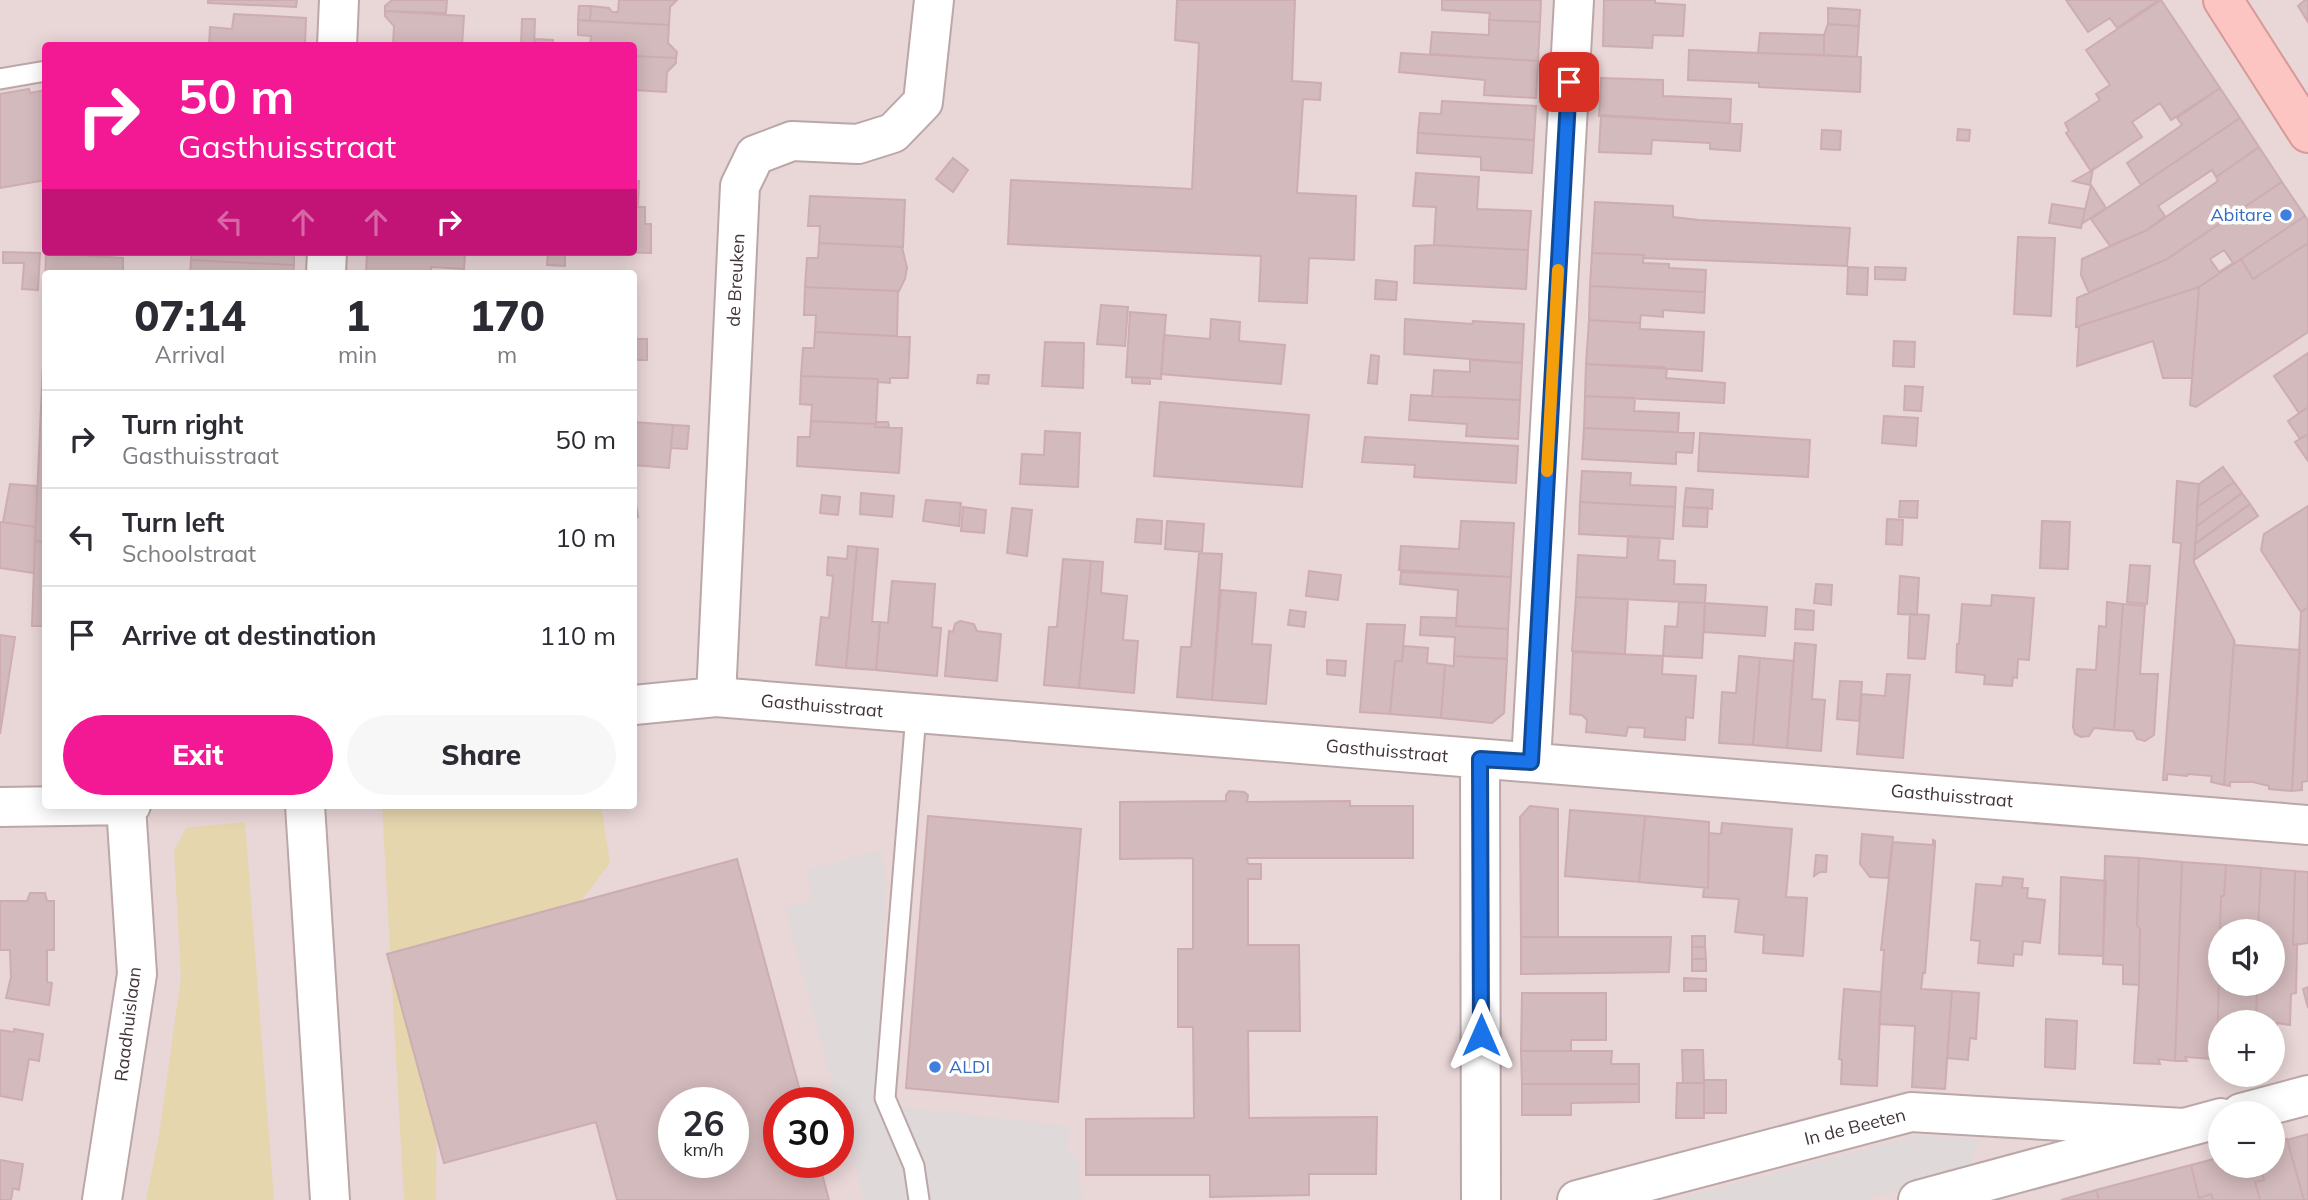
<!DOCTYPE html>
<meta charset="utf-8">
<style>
body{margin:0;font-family:Mulish,sans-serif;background:#f7f7f7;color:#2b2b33;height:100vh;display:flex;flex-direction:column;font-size:26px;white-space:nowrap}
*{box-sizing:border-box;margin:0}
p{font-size:23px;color:#7c7c81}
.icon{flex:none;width:38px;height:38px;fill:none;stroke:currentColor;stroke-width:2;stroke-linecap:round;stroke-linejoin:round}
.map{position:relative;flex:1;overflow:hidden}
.panel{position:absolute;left:42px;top:270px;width:595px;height:539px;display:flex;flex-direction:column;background:#fff;border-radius:7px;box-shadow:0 4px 18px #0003}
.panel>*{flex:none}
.guide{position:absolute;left:42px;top:42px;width:595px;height:214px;border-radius:7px;box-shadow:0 4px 18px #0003;background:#f31995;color:#fff;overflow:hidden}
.controls{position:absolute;left:2208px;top:919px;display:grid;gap:14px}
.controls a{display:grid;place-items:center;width:77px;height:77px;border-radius:50%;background:#fff;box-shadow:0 4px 18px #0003;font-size:35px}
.speed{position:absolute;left:658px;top:1087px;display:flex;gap:14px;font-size:35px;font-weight:700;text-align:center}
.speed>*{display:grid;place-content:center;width:91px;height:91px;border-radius:50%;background:#fff;box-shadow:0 4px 18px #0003;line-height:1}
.speed small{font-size:18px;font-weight:400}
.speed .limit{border:10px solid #d22;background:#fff;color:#111}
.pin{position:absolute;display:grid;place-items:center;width:60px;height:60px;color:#fff;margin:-30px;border-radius:14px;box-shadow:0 4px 10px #0006}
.me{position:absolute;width:77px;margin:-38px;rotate:0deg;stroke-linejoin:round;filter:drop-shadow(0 0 5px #0008)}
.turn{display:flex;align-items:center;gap:24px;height:147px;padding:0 21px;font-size:32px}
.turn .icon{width:91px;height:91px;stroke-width:2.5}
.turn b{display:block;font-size:49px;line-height:60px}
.lanes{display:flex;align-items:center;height:66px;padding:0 21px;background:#0003;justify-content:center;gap:35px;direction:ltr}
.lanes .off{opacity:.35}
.eta{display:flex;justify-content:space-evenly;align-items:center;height:119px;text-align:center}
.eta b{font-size:42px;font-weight:800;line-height:49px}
.primary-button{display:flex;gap:14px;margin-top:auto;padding:14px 21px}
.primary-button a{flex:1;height:80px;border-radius:42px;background:#f31995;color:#fff;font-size:28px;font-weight:800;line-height:80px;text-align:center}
.primary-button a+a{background:#f7f7f7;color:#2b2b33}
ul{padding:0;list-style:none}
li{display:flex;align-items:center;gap:21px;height:98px;padding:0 21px;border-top:2px solid #e1e1e2}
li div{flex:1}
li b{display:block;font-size:26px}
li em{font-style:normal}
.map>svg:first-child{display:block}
</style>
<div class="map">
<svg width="2308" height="1200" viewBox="0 0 2308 1200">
<rect width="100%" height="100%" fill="#f1e4e4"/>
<!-- residential -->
<path fill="#e9d6d7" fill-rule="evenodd" d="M0,0H2308V1200H0ZM46,46H634V252H46ZM46,273H634V805H46ZM2221,931H2273V984H2221ZM2221,1022H2273V1074H2221ZM674,1102H733V1162H674ZM779,1102H838V1162H779ZM2221,1113H2273V1166H2221Z"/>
<!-- green -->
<path fill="#e5d6ad" d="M382,805H601L610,863L437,1088L436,1200H404Z
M245,822L274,1200H146L159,1135L181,977L174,851L186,828Z"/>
<!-- parking -->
<path fill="#dfd9da" d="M881,850L886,880L875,1104L1070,1126L1067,1154L1078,1156L1079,1184L1083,1200H864L785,908L813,900L805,871Z
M1919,1135L1980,1140L1966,1173L1861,1200H1674Z"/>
<!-- building -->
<path fill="#d3babc" stroke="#cdadb1" stroke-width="2" fill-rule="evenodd" d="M208,0H297L296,7L208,3Z
M392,0H447L446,13L385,11V6Z
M619,0H677L670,7L669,25L590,21L591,6L609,8L612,12H618Z
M1177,0H1295L1292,81L1321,83L1320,100L1303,99L1297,193L1356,196L1354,260L1309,258L1307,303L1259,301L1261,256L1008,244L1011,180L1192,189L1199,43L1175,40Z
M1442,0H1541L1540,22L1489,20L1490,13L1442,10Z
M1604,0H1655V3L1685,5L1683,36L1653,35L1652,48L1603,46Z
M2066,0H2159L2117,28L2110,18L2088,32Z
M2161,0L2220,88L2171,120L2160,103L2132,122L2142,137L2091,171L2066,133L2069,131L2065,123L2100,100L2096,94L2110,85L2086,50Z
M2305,0H2308V22L2298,6Z
M579,6H591L590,21L578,20Z
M1828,8L1860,10L1859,26L1828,24Z
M385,11L464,16L462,46H393L394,26L385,16Z
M234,14L306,18L305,46H209L210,27L232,29Z
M522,19H535L534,46H521Z
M578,20L669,25L668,43L677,52L676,58L634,56V46H590L591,36L578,35Z
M1489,20L1540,22L1538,61L1430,54L1432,32L1489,35Z
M1828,24L1859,26L1857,57L1824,55V35Z
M1760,33L1824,35V55L1758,53Z
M535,39L553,40V46H535Z
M1689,50L1861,57L1860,92L1759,87V83L1688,80Z
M1401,53L1538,61L1536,98L1484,95L1485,80L1399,72Z
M634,56L676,58V63L667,72L666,92L634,90Z
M1601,78L1663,80V96L1731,99L1730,123L1599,116Z
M2220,88L2240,118L2141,185L2127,163L2182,125L2177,118Z
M29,89L30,93L46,90V180L0,188V94Z
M1442,101L1536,106L1534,140L1418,133L1420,113L1441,114Z
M1601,115L1742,124L1740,151L1710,149V143L1652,140L1651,154L1599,152Z
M2240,118L2259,147L2216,177L2212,170L2158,206L2165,216L2147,230L2110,246L2091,219Z
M1958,129L1970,130L1969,141L1957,140Z
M1822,130L1841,131L1840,150L1821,149Z
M1418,133L1534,140L1532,173L1481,170V157L1417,153Z
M2259,147L2282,182L2167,259L2077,298L2089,293L2081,275L2082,259L2147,230L2218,181L2216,177Z
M953,158L968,170L953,192L936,179Z
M2093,169L2090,185L2073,181L2091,171Z
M1416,173L1479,177L1477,209L1531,211L1528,250L1434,245L1436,207L1413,206Z
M634,181H639L638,207H645V224H651V253L617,252H634Z
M2282,182L2305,216L2199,287L2076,327L2077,298L2167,259ZM2224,250L2233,263L2219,272L2210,259Z
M2091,185L2106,208L2083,223L2082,222Z
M810,196L905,200L903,247L819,243L820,226H808Z
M1595,202L1673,206V217L1699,220L1850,228L1847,266L1643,258L1644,255L1592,253Z
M2052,204L2085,209L2081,228L2049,223Z
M2305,216L2308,221V243L2253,279L2241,259Z
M2018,237L2055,238L2051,316L2014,314Z
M819,243L902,247L907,268L905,279L899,291L805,287L807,258H818Z
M2308,243V332L2196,407L2190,405L2199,287L2241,259L2253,279Z
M1434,245L1528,250L1526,289L1414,283L1415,246Z
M3,252L40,253L38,290L22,289L24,263H3Z
M192,252H294V265L191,260Z
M367,252L465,254L464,269L431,267V273H366Z
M446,252H494V255Z
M548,252H565V266L547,265Z
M571,252H605V255Z
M46,253L123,258V273H46V363H43Z
M1592,253L1644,255L1643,263L1669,264V268L1706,270L1705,292L1590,286Z
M191,260L294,265L293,273H190Z
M1848,267L1868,268L1867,295L1847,294Z
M1875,267L1906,268L1905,280L1875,279Z
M1376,280L1397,282L1396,300L1375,299Z
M1590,286L1705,292L1704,313L1663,310V317L1641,315L1640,323L1589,320Z
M805,287L898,291L897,336L815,332L816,315H804Z
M2199,287L2192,378H2163L2153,341L2077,366L2079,326Z
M1101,305L1128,307L1125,346L1097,344Z
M1130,312L1166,315L1161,379L1126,377Z
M1211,319L1240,322L1239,341L1285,345L1281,384L1161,374L1164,335L1210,339Z
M1405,319L1472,324L1473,321L1524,324L1522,363L1404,354Z
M1589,320L1640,323V329L1704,332L1702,371L1586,364Z
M815,332L910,337L908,378H890V383L878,382V379L801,376L803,348H814Z
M634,339H647V360H634Z
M1894,341L1915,342L1914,367L1893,366Z
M1045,342L1084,343L1083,388L1042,386Z
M2308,353V407L2299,413L2274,376Z
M1371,355L1379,356L1377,384L1368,383Z
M1470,360L1522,363L1520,400L1432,396L1434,370L1470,372Z
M43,363H46V542L35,541Z
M1586,364L1663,367L1667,369L1666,378L1725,383L1724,403L1585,396Z
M978,375H989L988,384L977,383Z
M801,376L878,379L876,422H888L889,427H875L876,424L811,421L812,405L800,404Z
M1132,377L1150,378V384L1132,383Z
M1905,386L1923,387L1921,411L1904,410Z
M1411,395L1520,400L1518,439L1466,436L1467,424L1409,420Z
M1585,396L1635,398L1634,411L1679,413L1678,432L1584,428Z
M1160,402L1309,415L1302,487L1154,476Z
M2308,407V434L2300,439L2288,421Z
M1884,416L1918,418L1916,446L1882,443Z
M811,421L876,424L875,427L902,428L899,473L797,466L798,437H810Z
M634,422L673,425L669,468L634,465Z
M673,425L689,426L687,449L671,448Z
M1584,428L1694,433L1692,453L1676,452V464L1582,459Z
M1045,431L1080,433L1078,487L1020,484L1022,454L1044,455Z
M1700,433L1810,440L1808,477L1698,471Z
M2308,434V461L2295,442Z
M1365,437L1518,446L1516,483L1414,477L1415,465L1362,462Z
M2223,467L2234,482L2197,507L2199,484Z
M1582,471L1631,473L1630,485L1676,487L1675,507L1580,502Z
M2177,481L2199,484L2194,563L2234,640L2224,785L2211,782L2212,776L2188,774L2187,776L2167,774V780H2163L2181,543L2173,542Z
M2234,482L2242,493L2197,526V507Z
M10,484L37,486L36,527L3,522Z
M1686,488L1713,490L1712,509L1684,507Z
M861,493L894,496L892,517L860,514Z
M2242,493L2250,504L2195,544L2197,526Z
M822,495L840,497L838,515L820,513Z
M926,500L961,503L959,526L923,521Z
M1900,501H1918L1917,518L1899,517Z
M1580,502L1675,507L1673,539L1579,534Z
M636,504L638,517L634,518V505Z
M2250,504L2258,516L2194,560L2195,544Z
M2308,506V607L2301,612L2261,550L2264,534Z
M963,507L986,510L984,533L961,531Z
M1684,507L1708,508L1707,527L1683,526Z
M1012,508L1032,510L1027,556L1007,553Z
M1137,519L1162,521L1161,544L1135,542Z
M1887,519L1903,520L1902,545L1886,544Z
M1167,521L1204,524L1202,552L1165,549Z
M1461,521L1514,523L1511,577L1399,570L1401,546L1459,549Z
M2042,521L2070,522L2068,569L2040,568Z
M0,522L36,527L34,573L0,568Z
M1628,536L1660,538L1658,560L1675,561L1674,584L1706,585L1705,603L1576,597L1578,555L1627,558Z
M35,541L46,542V626H32Z
M848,546L857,547L846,668L816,665L821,617L829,618L833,576L827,575L828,557L847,559Z
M857,547L878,549L872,622H880L876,670L846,668Z
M1199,553L1222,554L1212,700L1177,697L1181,647H1191Z
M1063,559L1091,561L1079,688L1044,685L1049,627H1057Z
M1091,561L1103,562L1101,593L1127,596L1123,640L1138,641L1134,693L1079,688Z
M2130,565L2150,566L2147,604L2127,602Z
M1309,571L1341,575L1338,600L1306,596Z
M1401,572L1511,577L1508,629L1456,626L1458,590L1400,584Z
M1900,576L1919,578L1917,615L1898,614Z
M892,581L935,584L932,627L941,628L937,676L876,670L880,622L888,623Z
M1816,584L1832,585L1831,605L1814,603Z
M1221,590L1256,593L1252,644L1271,645L1266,704L1212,700Z
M1992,595L2034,598L2029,660L2018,659L2017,678L2013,677L2012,686L1984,684L1985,675L1956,672L1957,644H1959L1962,604L1991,606Z
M1576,597L1628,599L1625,654L1572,651Z
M1679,602L1705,603L1702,658L1663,656L1665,626L1677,627Z
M2107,602L2123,604L2114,730L2094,728L2089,736L2081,737L2075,734L2073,727L2077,669L2096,670L2099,626L2106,627Z
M1705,603L1767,607L1765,636L1704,632Z
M2123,604L2145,606L2140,674H2158L2154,735L2145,741L2137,739L2133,731L2114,730Z
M2308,607V781L2302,782V790L2292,791L2301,612Z
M1796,609L1814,611L1813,630L1795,629Z
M1290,610L1306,612L1304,627L1288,625Z
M1910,614L1929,615L1925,659L1908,658Z
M1421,617L1456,618V626L1508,629L1507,659L1454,656L1455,637L1420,635Z
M960,621L974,624L977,631L1001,634L997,681L945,676L949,631L953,632L955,624Z
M1367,624L1405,625L1402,661H1395L1390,714L1360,712Z
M0,635L15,637L0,734Z
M2234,640L2235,645L2300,650L2292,791L2269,789V786L2253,782H2230V786L2224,785Z
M1795,643L1816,645L1812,699L1825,700L1821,751L1787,748Z
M1404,646L1428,648L1427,663L1445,665L1441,718L1390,714L1395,661H1402Z
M1573,652L1663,656L1662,674L1696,676L1693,718L1686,717L1685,740L1644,737L1645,728L1628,727L1626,736L1586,732L1587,720L1582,715L1570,714Z
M1454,656L1507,659L1504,713L1492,723L1441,718L1445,665L1454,666Z
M1739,656L1760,658L1753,745L1719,743L1722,692L1736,693Z
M1760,658L1794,661L1787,748L1753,745Z
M1327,660L1346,661L1345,676L1327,674Z
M1887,674L1910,675L1903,758L1857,754L1862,694L1885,696Z
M1840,681L1862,682L1859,721L1837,719Z
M1229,791L1244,792L1248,795L1247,802L1350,801V806H1413V858H1247L1248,864H1261V879H1248V945H1299L1300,1031H1248L1249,1118L1377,1117L1376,1174H1309V1195L1210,1197V1175H1086V1119L1194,1118L1193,1027H1178V949H1193V858L1120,859V802L1226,801V795Z
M1530,806L1558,809V937H1521L1520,817Z
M1570,810L1645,816L1639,882L1565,876Z
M928,816L1081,829L1058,1102L906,1088Z
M1645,816L1709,822L1708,888L1639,882Z
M1722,823L1792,829L1786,897L1807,898L1803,956L1763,953L1764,935L1735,932L1739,899L1703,897L1704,888H1708L1709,833L1721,834Z
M1862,834L1893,837L1888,878L1870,877L1860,864Z
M1933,840L1935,841V845L1925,973H1923L1921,989L1952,991L1945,1089L1912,1087L1915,1026L1879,1024L1884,950H1881L1893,842L1933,845Z
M1816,855L1827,856L1826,872H1820L1814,876Z
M2105,856L2139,858L2137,925L2140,929L2139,985L2123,984V965L2103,964Z
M2139,858L2182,862L2175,1061L2158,1059L2160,1064L2134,1063L2139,985L2140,929L2137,925Z
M737,859L803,1102H779V1162H819L829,1200H617L596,1122L444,1163L387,954ZM674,1102H733V1162H674Z
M2182,862L2226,865L2224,896H2221L2217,1052H2214L2213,1059L2185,1057L2187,1061H2175Z
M2226,865L2261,868L2258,931H2221V984H2257L2256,1022H2221V1052H2217L2221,896H2224Z
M2261,868L2295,871L2293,945L2297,944L2296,993L2291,994L2290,1025L2277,1023V1042H2273V1022H2256L2257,984H2273V931H2258Z
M2295,871L2308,872V943L2293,945Z
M2003,877L2023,879L2022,888H2028L2027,898L2045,900L2040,943L2023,941L2022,955L2014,954L2013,966L1978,963L1980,941L1971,940L1976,884L2002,886Z
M2061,877L2106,881L2103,956L2059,954Z
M30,893H45L47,901H54V950H47V982L52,983L49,1005L6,998L11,977L10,950H0V901H27Z
M1692,936H1705V947H1692Z
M1521,937H1671L1669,972L1521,974Z
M1692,947H1705L1706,959H1692Z
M1692,959H1706V971H1692Z
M1684,978L1706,979V991H1684Z
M2308,987V1008L2303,989Z
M1844,989L1881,992L1877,1086L1841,1084L1842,1060L1839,1059Z
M1952,991L1979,993L1976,1039L1970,1038L1968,1060L1947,1058Z
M1522,993H1606V1040H1571V1051H1521Z
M2046,1019L2077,1021L2075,1069L2045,1067Z
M14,1029L43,1034L39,1061L29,1059L22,1100L0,1096V1030L14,1032Z
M1682,1050H1703L1704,1083H1683Z
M1521,1051H1612L1611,1064H1639V1084H1522Z
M1704,1080H1726V1113H1704Z
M1677,1083H1704V1118H1676Z
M1522,1084H1639V1102L1571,1103V1115H1522Z
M2308,1134V1200H2304L2287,1140Z
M2287,1139L2304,1200H2260L2255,1182L2264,1180L2260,1166H2273V1142Z
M2221,1157V1166H2260L2264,1180L2255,1182L2260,1200H2213L2211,1194L2199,1198L2191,1165Z
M0,1160L23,1164L19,1190L13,1188L11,1200H0Z
M2191,1165L2199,1198L2211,1194L2213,1200H2099L2096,1190Z
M2096,1190L2099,1200H2061Z"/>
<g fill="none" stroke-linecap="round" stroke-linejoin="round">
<defs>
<path id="service" d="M0,79L46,71
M916,714L885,1098L914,1166L919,1200"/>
<path id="minor" d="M337,46L339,0
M326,273L327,252
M716,697L740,186L755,155L792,141L858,144L893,133L923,102L934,0
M634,705L716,697L2308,825
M1480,759L1481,1200
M1531,762L1574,0
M305,805L330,1200
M0,807L131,805
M2241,1113L2308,1095
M102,1200L137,974L126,806
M1577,1200L1911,1112L2183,1128
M1918,1200L2221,1118"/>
<path id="secondary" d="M2223,0L2308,133"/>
</defs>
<!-- service casing -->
<use href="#service" stroke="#bca7a8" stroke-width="23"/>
<!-- minor casing -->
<use href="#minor" stroke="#bca7a8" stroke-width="42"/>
<!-- secondary casing -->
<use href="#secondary" stroke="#d69a99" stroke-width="42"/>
<!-- service -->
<use href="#service" stroke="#fff" stroke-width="19"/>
<!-- minor -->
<use href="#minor" stroke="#fff" stroke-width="38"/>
<!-- secondary -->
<use href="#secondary" stroke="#fdc5c2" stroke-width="38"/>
</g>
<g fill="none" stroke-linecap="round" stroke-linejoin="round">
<defs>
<path id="route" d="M1481,1035L1480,759L1531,762L1569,82"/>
</defs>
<!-- route casing -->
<use href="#route" stroke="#114b97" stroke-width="18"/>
<!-- route -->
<use href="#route" stroke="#1a73e8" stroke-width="12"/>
<!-- slow -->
<path stroke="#f59e0b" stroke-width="12" d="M1547,471L1558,270"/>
</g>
<!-- markers -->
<g fill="#3f7fe0" stroke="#fff" stroke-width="2.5">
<circle cx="2286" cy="215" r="7"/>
<circle cx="935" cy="1067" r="7"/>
</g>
<g text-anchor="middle" stroke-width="7" stroke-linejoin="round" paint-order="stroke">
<!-- shop labels -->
<g font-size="18" fill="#366cbe" stroke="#fff" text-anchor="end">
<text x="2272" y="221">Abitare</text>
<text x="949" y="1073" text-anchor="start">ALDI</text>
</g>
<!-- street labels -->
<g font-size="18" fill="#433436" stroke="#fff">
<text transform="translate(736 280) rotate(-87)" y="6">de Breuken</text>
<text transform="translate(822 706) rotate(5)" y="6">Gasthuisstraat</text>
<text transform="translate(1387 751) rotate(5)" y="6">Gasthuisstraat</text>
<text transform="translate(1952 796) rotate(5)" y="6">Gasthuisstraat</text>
<text transform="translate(128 1024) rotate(-83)" y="6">Raadhuislaan</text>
<text transform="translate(1855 1127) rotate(-14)" y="6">In de Beeten</text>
</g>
</g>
</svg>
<div class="controls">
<a><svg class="icon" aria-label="sound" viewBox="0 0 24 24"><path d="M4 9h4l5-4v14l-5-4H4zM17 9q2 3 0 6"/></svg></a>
<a>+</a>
<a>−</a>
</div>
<div class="speed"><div>26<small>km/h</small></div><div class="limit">30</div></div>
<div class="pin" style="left:1569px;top:82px;background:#d93025"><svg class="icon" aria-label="arrive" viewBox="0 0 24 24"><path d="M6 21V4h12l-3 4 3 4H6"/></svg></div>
<svg class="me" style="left:1481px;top:1035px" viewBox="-20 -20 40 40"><path d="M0-17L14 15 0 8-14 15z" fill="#1a73e8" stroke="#fff" stroke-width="4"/></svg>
<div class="guide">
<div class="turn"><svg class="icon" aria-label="right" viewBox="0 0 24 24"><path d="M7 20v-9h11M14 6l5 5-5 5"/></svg><div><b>50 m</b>Gasthuisstraat</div></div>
<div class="lanes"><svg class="icon off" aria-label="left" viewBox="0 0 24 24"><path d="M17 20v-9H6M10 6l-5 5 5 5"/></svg><svg class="icon off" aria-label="ahead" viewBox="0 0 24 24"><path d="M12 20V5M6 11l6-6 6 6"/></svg><svg class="icon off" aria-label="ahead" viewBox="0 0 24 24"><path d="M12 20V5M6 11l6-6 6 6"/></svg><svg class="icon" aria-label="right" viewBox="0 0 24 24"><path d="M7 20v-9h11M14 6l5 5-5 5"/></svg></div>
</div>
<section class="panel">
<div class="eta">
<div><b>07:14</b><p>Arrival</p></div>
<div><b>1</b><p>min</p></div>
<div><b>170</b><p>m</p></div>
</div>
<ul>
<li><svg class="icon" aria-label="right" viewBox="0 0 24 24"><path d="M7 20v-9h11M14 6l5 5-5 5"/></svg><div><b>Turn right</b><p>Gasthuisstraat</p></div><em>50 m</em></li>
<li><svg class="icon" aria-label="left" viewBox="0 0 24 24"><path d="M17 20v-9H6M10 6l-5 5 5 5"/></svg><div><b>Turn left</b><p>Schoolstraat</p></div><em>10 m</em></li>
<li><svg class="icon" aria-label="arrive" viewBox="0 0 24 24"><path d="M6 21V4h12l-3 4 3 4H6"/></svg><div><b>Arrive at destination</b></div><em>110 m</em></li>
</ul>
<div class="primary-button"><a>Exit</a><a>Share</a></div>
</section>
</div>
